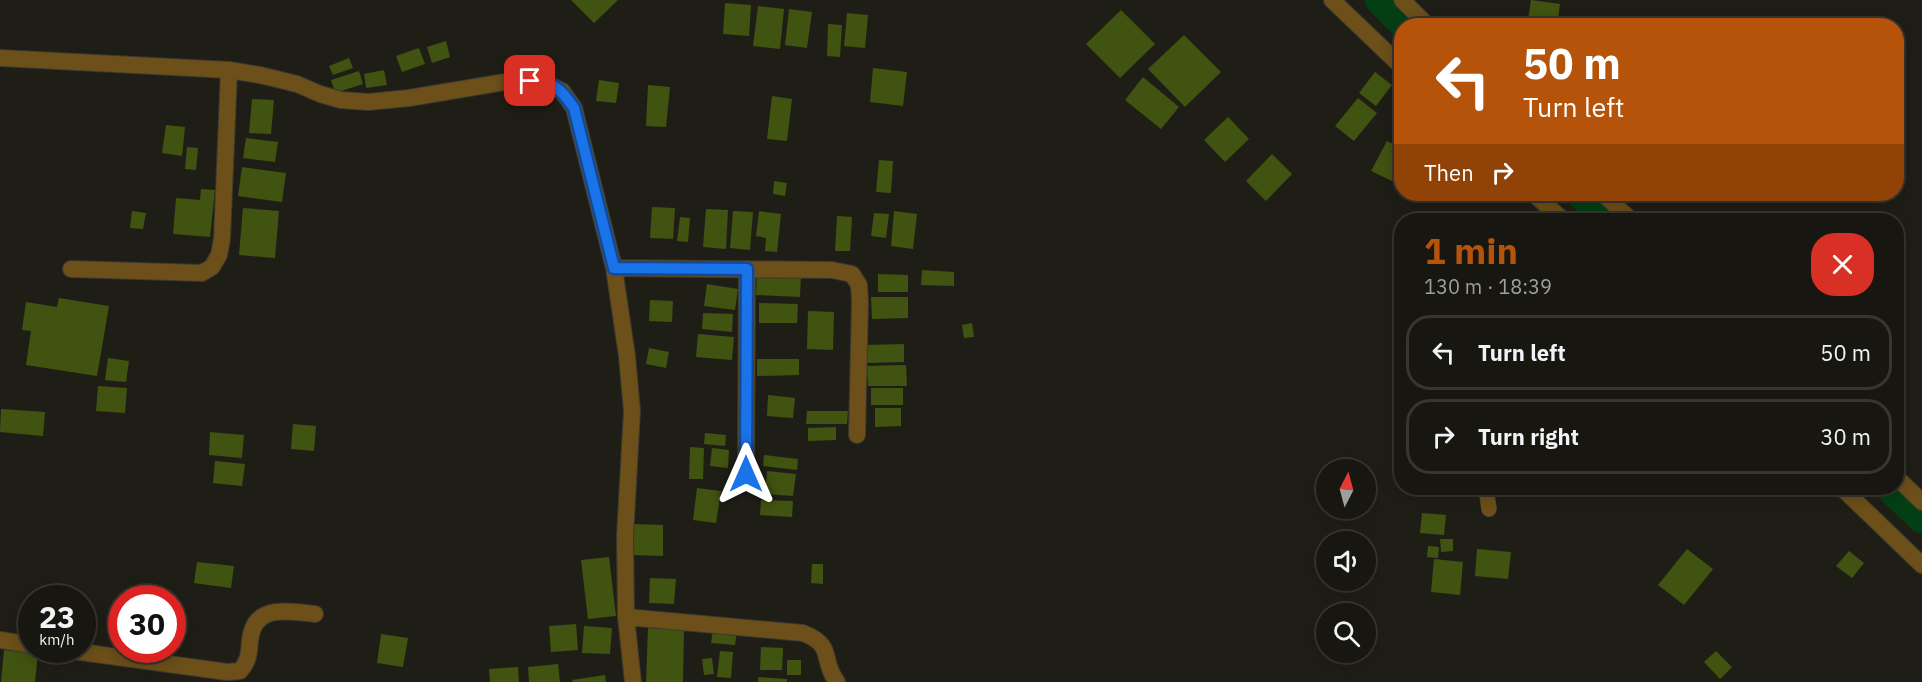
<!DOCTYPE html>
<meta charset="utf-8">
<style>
body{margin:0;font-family:"IBM Plex Sans",sans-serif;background:#24231e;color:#f1f3f6;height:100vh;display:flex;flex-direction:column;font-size:22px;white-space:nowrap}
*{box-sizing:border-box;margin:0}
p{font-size:20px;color:#9e9f9f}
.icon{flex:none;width:33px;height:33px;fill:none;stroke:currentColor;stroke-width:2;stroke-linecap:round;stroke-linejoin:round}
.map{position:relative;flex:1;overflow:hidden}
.sheet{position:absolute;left:1394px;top:213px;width:510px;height:282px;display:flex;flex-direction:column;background:#171610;border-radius:24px;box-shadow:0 3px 15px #0003,0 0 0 2px #363530}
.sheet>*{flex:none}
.top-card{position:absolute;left:1394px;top:18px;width:510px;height:183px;border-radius:24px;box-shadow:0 3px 15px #0003,0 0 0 2px #363530;background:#b45309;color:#fff;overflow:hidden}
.needle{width:39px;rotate:6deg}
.tools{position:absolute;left:1316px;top:459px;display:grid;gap:12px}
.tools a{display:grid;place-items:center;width:60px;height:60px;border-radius:50%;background:#171610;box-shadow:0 3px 15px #0003,0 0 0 2px #363530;font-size:30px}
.speed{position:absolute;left:18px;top:585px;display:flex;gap:12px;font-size:30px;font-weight:700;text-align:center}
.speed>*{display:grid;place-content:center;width:78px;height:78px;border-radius:50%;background:#171610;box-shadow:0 3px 15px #0003,0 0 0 2px #363530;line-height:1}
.speed small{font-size:15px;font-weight:400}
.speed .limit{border:9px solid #d22;background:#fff;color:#111}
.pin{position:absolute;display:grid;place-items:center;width:51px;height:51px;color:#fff;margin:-26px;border-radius:12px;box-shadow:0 3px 9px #0006}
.me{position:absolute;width:66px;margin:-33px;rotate:0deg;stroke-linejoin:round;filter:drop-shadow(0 0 4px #0008)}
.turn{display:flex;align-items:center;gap:21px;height:126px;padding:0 30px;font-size:27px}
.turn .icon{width:78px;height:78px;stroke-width:2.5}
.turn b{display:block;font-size:42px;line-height:51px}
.then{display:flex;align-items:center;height:57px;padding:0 30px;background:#0003;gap:12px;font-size:22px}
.round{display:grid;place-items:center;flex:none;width:63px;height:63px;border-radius:24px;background:#24231e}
.headline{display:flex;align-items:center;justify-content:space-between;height:102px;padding:0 30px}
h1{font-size:36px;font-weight:800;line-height:45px;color:#b45309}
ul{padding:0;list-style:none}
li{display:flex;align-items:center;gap:18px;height:75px;margin:0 12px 9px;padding:0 18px;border:3px solid #363530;border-radius:24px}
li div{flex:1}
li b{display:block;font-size:22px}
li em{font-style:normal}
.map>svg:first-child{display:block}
</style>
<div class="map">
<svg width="1922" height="682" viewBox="0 0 1922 682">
<rect width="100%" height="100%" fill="#1f1e16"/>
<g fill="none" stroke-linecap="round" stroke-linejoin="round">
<!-- canal -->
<path stroke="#033f13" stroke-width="30" d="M1380,0L1406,26
M1581,194L1610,220
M1890,488L1922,518"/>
</g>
<!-- building -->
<path fill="#405310" d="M571,0H618L594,23Z
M1531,0L1560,4L1557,26H1527Z
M725,3L751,5L749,36L723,34Z
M758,6L784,9L780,49L753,46Z
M789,9L812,12L807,48L785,45Z
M1121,10L1155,44L1120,78L1086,44Z
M847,13L868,15L865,48L844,46Z
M828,24L842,25L840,57L827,56Z
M1184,35L1221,72L1185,107L1148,69Z
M446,41L450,57L432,63L427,47Z
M419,48L425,64L402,72L396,56Z
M349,58L353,68L333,75L329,66Z
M873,68L907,72L903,106L870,102Z
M384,70L387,85L366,88L364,74Z
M359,71L363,84L335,93L331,80Z
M1375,72L1392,85L1376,106L1359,93Z
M1143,77L1179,107L1161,129L1125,100Z
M599,80L619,83L616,103L596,101Z
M648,85L670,87L666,127L646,126Z
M772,96L792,99L787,141L767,139Z
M1358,98L1377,113L1354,141L1335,126Z
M252,99L274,100L271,134L249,133Z
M1228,117L1249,139L1225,162L1204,140Z
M1401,120V142L1392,136Z
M166,125L185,127L182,156L162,153Z
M246,138L278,142L275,162L243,158Z
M1387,141L1401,148V162L1392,181L1371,171Z
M187,147L198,148L196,170L185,169Z
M1272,154L1292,174L1266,201L1246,181Z
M879,160L893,161L891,193L876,192Z
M242,167L286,173L282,202L238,196Z
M774,181L787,183L785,196L773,194Z
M201,189L215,190L210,237L173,234L176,198L200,200Z
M652,207L675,208L673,239L650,238Z
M243,208L279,211L275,258L239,255Z
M706,209L728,210L726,249L703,247Z
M132,211L146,213L143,229L130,228Z
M733,211L753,212L750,250L730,248Z
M759,211L781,214L777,252L765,251L766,238L756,236Z
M894,211L917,214L913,249L891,246Z
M874,213L889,214L886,238L871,236Z
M837,216L852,217L850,251H835Z
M680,217L690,218L688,242L677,241Z
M922,270L954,272V286L921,285Z
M757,272L801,274L800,297L756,295Z
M878,274L908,275V292H878Z
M707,284L738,289L735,310L704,306Z
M871,297H908V318L872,319Z
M59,298L109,306L97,376L26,365L31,331L22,330L26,302L57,307Z
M650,300L673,301L672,322L649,321Z
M759,303L798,304L797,323H759Z
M808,311L834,312L833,350L807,349Z
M703,313L733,314L732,332L702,329Z
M972,323L974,337L964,338L962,325Z
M698,334L734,337L732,360L696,357Z
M904,344V362L866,363V345Z
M649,348L669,352L666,368L646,364Z
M108,358L129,361L126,382L105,380Z
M757,359H799V375L757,376Z
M906,365L907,386H868L867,366Z
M98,386L127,388L125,413L96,411Z
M871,388H903V405H871Z
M768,395L795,398L793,418L767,416Z
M875,408H901V426L875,427Z
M1,409L45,412L43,436L0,432Z
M807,411H848L847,424H806Z
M293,424L316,426L314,451L291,449Z
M836,427V440L808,441V428Z
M210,432L244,435L242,458L209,455Z
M705,433L726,435L725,446L704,444Z
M690,447L704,448L703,479H689Z
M712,448L729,450L728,468L710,466Z
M764,455L798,459L797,470L763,466Z
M215,461L245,464L242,486L213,483Z
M767,471L796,474L793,496L765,494Z
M697,488L721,491L716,523L693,520Z
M761,500L793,501L792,517L760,515Z
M1422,513L1446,515L1444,535L1420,533Z
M632,524L663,525V556L631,555Z
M1440,539H1453V551L1441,552Z
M1428,546L1439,547L1438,558L1427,557Z
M1477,549L1511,552L1508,579L1475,576Z
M1687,549L1713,569L1684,605L1658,585Z
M1849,551L1864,563L1852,578L1836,566Z
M609,557L616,616L588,619L581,560Z
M1434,559L1463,562L1460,595L1431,592Z
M197,562L234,566L231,588L194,583Z
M812,564H823V584L811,583Z
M650,578L676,579L674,604L649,603Z
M576,624L578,650L551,652L549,626Z
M584,626L612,628L610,654L582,653Z
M648,628L684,629L683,682H646Z
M713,629L737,631L735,645L711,643Z
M381,634L408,638L403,667L377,663Z
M761,647L783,648L782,670H760Z
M4,650L38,653L35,682H1Z
M720,651L733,652L731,678L717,677Z
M1716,651L1732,667L1720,679L1704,662Z
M712,658L714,674L704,675L702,659Z
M787,660H801V675H787Z
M558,664L560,682H529L528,667Z
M518,667L519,682H490L489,669Z
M605,675L606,682H573L572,680Z
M758,677L787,679V682H758Z"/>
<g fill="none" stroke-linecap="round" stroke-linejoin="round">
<defs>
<path id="service" d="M1489,509L1487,495L1490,488"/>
<path id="minor" d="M1332,0L1401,66
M1402,0L1428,26
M0,58L229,70L260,75L297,84L320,94L341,100L368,102L409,98L517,80L543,82L562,91L574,108L614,268L627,356L632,411L625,536L626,617L633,682
M1534,194L1563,220
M1603,194L1631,220
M614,268L832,270L852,274L859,285L860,302L857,435
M71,269L202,273L212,267L219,255L222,239L229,70
M746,474L747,269
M1896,477L1922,502
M1842,488L1922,565
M626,617L803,633C836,646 820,660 837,682
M0,640L32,645
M66,650L227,672L240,671C253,656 247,647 252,631C260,604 295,612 315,614"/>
</defs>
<!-- service casing -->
<use href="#service" stroke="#3a3932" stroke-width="16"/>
<!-- minor casing -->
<use href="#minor" stroke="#3a3932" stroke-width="18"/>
<!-- service -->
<use href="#service" stroke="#6c4f19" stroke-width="15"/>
<!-- minor -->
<use href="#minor" stroke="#6c4f19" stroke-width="16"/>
</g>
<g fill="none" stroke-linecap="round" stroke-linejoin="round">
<defs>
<path id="route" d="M530,81C554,82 561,89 574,108L614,268L747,269L746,474"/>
</defs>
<!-- route casing -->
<use href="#route" stroke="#114b97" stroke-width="15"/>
<!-- route -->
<use href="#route" stroke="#1a73e8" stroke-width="10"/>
</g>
</svg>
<div class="tools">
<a><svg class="needle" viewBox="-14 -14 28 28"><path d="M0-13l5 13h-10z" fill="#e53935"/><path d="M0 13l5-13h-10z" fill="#9e9f9f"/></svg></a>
<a><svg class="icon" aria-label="sound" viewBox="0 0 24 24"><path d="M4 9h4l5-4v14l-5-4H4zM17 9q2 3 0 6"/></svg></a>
<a><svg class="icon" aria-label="search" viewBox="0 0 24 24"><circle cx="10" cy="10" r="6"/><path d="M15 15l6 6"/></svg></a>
</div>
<div class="speed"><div>23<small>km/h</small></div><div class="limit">30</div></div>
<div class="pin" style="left:530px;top:81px;background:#d93025"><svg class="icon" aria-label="arrive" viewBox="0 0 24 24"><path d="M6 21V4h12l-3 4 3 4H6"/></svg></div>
<svg class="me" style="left:746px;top:474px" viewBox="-20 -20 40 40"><path d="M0-17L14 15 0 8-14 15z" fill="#1a73e8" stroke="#fff" stroke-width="4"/></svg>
<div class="top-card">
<div class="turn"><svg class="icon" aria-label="left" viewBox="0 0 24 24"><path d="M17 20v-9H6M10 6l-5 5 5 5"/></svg><div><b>50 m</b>Turn left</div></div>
<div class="then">Then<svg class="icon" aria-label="right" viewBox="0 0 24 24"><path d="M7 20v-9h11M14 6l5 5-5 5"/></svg></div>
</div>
<section class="sheet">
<div class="headline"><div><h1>1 min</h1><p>130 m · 18:39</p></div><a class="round" style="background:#d93025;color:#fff"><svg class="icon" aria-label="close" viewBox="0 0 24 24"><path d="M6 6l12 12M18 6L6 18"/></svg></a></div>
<ul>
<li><svg class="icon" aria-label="left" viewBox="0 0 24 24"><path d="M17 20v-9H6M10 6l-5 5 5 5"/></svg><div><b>Turn left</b></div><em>50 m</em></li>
<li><svg class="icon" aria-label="right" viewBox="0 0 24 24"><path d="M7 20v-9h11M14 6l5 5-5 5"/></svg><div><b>Turn right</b></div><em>30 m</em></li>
</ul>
</section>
</div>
